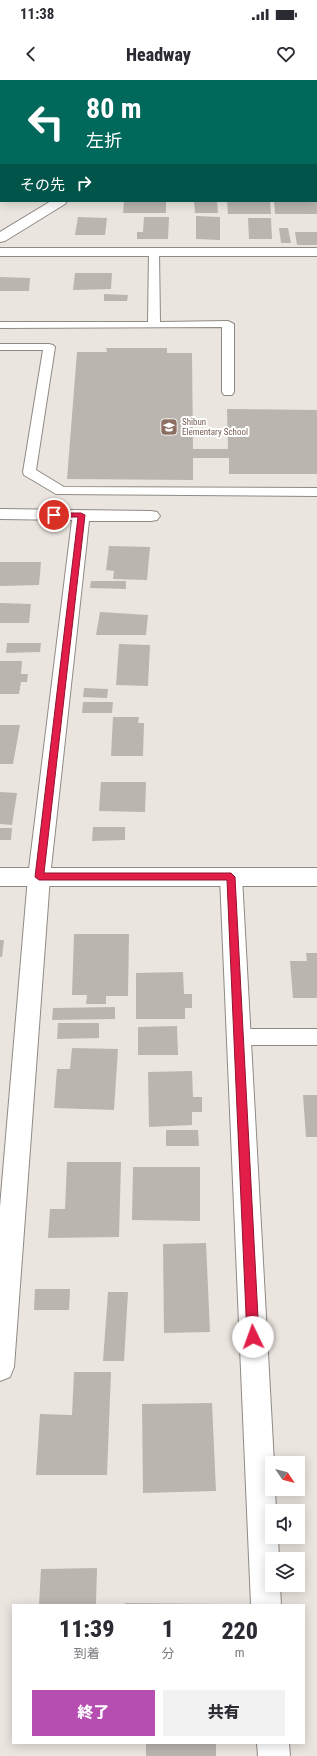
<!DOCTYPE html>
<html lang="ja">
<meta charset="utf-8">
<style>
body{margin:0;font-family:"Roboto Condensed","Noto Sans JP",sans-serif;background:#f2f2f3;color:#2b2b33;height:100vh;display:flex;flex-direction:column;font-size:15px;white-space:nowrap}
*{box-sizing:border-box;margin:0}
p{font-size:13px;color:#7c7c81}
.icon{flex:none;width:22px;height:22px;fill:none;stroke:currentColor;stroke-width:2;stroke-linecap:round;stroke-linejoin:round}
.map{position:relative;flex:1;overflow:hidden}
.drawer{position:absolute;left:12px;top:1524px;width:293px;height:140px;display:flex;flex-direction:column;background:#fff;border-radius:0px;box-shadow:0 2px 10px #0003}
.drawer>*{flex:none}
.top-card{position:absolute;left:0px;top:0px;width:317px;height:122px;box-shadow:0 2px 10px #0003;background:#00695c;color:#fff;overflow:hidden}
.needle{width:26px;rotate:125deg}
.fabs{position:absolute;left:265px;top:1376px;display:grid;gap:8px}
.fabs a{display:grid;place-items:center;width:40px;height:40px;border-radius:0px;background:#fff;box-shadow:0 2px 10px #0003;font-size:20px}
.pin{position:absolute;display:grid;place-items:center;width:34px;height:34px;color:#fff;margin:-17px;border:2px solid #fff;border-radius:50%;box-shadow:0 1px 4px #0007}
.me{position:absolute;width:44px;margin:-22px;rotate:357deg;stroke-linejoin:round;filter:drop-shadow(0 0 3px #0008)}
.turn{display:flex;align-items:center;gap:14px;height:84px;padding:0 20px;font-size:18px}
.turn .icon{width:52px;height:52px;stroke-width:2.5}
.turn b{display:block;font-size:28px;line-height:34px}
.then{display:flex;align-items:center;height:38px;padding:0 20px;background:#0003;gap:8px;font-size:15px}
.eta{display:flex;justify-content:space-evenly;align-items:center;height:68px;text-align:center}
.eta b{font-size:24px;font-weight:800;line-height:28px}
.action{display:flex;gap:8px;margin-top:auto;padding:8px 20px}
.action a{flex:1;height:46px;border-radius:0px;background:#b64eb2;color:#fff;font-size:16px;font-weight:800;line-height:46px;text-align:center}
.action a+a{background:#f2f2f3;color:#2b2b33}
.status{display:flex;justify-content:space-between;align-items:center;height:28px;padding:0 20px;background:#fff;direction:ltr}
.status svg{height:11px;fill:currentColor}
header{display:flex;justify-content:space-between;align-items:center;height:52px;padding:0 20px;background:#fff;font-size:18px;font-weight:800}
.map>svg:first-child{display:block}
</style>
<div class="status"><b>11:38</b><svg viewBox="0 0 49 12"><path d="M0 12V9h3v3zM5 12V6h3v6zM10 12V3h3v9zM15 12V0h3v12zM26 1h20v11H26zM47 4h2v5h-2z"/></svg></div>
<header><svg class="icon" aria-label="back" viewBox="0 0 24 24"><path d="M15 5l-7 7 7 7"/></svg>Headway<svg class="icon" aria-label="heart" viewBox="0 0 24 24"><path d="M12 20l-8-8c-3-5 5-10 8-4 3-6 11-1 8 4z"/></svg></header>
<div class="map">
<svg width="317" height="1676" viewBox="0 0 317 1676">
<rect width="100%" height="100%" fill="#ebe5df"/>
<!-- building -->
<path fill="#bbb5b0" d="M124,121H166V133H123Z
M194,121H217L218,133H195Z
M227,121H270L271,134H228Z
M274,121H317V134H275Z
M196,136L220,137V160L196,159Z
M78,137L107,138L105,155H75Z
M144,137H169L168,159H137V152H143Z
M248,138H271L272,159H249Z
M279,148H288L291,163H281Z
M295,152H317V165H297Z
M75,193H112L111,209L73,210Z
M0,197L30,198L29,211H0Z
M104,214L128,215L127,221H104Z
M106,268H167V273H192L193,369H228L227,329L317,330V394H229V378H193V400L67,399L77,272H107Z
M109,466L150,467L147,500L113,499L114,491L106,490Z
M0,482H41L39,505L0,506Z
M91,501H126V509L90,508Z
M0,523L31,524L29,543H0Z
M100,532L148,535L146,555H96Z
M7,563H41L40,572L6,573Z
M119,564L150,565L148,606L116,605Z
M0,581H22L21,594H28L27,602H21L19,614H0Z
M84,608L108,609L107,618L83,617Z
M83,622H113L112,633H82Z
M113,637H139L138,643H144L143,676H111Z
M0,645H20L13,684H0Z
M101,702H146L145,732L99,731Z
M0,712L17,713L12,745L0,744Z
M93,747H125V760L92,761Z
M0,748H12L11,760H0Z
M74,854H129L128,916H106V924H86L87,915H72Z
M0,860H4L2,877H0Z
M306,873H317V918H293L290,881H307Z
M183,892L184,914H192V928H185V939H136V893Z
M115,927V939L52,940L53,928Z
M58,943H99V958L57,959Z
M177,946L178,975H138V947Z
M72,968L118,969L114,1030L54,1028L57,989H70Z
M192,991L193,1017H202V1032H192V1045L149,1047L148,992Z
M303,1015H317V1057H306Z
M166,1050H198L199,1066H166Z
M67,1082H121L119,1157L48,1158L50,1129H65Z
M133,1087H200V1141L132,1140Z
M206,1163L210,1252L164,1253L163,1164Z
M35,1209H70L69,1230H34Z
M108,1212H128L124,1281H103Z
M74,1292H111L107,1395H36L40,1334L72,1335Z
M212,1323L216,1411L143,1413L142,1324Z
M97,1488L96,1525H39L41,1489Z
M125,1523L223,1524V1525H125Z
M146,1663H216V1676H146Z"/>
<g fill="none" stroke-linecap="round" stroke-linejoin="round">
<defs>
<path id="lane" d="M154,169L159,172L160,242L228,241L234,244V312L232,315H224L222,312V247L0,248V242H148L149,172Z
M0,264H49L53,265L55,267L36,390L64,407L317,408V416L56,414L24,395L23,392L43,270H0Z
M238,949H317V965H238L232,963L229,957L232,951Z"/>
<path id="street" d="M316,30H317V38H316Z
M316,93H317V101H316Z
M0,168H317V176H0Z
M0,429L151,431L157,432L160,436L157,440L151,441H89L50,797L14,1287L10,1297L0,1301V1127L28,797L72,440L0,439Z
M231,788L239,791L242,797L274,1383H272V1409H275L276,1431H272V1457H278L279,1479H272V1505H280L281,1525H251L220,797L223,791Z
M257,1663H289L290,1676H258Z"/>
<path id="secondary" d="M189,0H201V1H189Z
M51,121H67L65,124L5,161L0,162V152Z
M0,788H317V806H0Z"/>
</defs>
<!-- lane casing -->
<use href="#lane" stroke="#908a85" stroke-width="2"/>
<!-- street casing -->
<use href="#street" stroke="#908a85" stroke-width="2"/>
<!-- secondary casing -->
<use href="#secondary" stroke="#908a85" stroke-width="2"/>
<!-- lane -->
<use href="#lane" fill="#fff" fill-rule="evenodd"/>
<!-- street -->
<use href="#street" fill="#fff" fill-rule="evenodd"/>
<!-- secondary -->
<use href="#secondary" fill="#fff" fill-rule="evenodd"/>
</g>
<!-- route -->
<path fill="#e11d48" stroke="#92132f" d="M52,433H81L85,435L44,793H231L235,797L259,1257L257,1261L253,1262L249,1261L247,1257L227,800H39L35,797L78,437H54L52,436Z"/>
<!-- icons -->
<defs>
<symbol id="school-square" viewBox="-11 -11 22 22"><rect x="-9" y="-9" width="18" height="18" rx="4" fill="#8d6e63" stroke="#fff"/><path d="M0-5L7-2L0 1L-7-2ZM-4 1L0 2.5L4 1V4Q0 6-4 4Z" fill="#fff"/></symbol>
</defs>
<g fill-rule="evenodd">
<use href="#school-square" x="159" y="337" width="20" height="20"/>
</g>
<g text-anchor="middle" stroke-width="4" stroke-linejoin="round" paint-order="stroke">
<!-- far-education labels -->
<g font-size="9" fill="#785e54" stroke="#fff" text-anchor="start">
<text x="182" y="345">Shibun<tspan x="182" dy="10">Elementary School</tspan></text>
</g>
</g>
</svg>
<div class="fabs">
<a><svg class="needle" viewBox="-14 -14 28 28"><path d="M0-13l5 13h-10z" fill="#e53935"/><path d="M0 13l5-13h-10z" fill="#7c7c81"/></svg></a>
<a><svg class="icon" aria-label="sound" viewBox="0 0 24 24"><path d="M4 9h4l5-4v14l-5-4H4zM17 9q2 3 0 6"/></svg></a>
<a><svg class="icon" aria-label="layers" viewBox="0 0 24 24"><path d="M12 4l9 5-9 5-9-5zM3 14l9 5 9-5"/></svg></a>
</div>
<div class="pin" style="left:54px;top:435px;background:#d93025"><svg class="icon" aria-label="arrive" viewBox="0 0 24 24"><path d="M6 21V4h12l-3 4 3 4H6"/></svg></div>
<svg class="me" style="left:253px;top:1257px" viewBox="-20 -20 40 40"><circle r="19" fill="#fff"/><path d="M0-13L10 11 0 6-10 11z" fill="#e11d48"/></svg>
<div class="top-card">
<div class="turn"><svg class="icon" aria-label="left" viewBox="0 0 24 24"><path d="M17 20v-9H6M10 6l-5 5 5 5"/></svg><div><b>80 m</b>左折</div></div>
<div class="then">その先<svg class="icon" aria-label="right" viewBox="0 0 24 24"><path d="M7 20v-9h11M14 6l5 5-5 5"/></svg></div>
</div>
<section class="drawer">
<div class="eta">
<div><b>11:39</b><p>到着</p></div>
<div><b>1</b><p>分</p></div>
<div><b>220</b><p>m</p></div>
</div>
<div class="action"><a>終了</a><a>共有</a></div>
</section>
</div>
